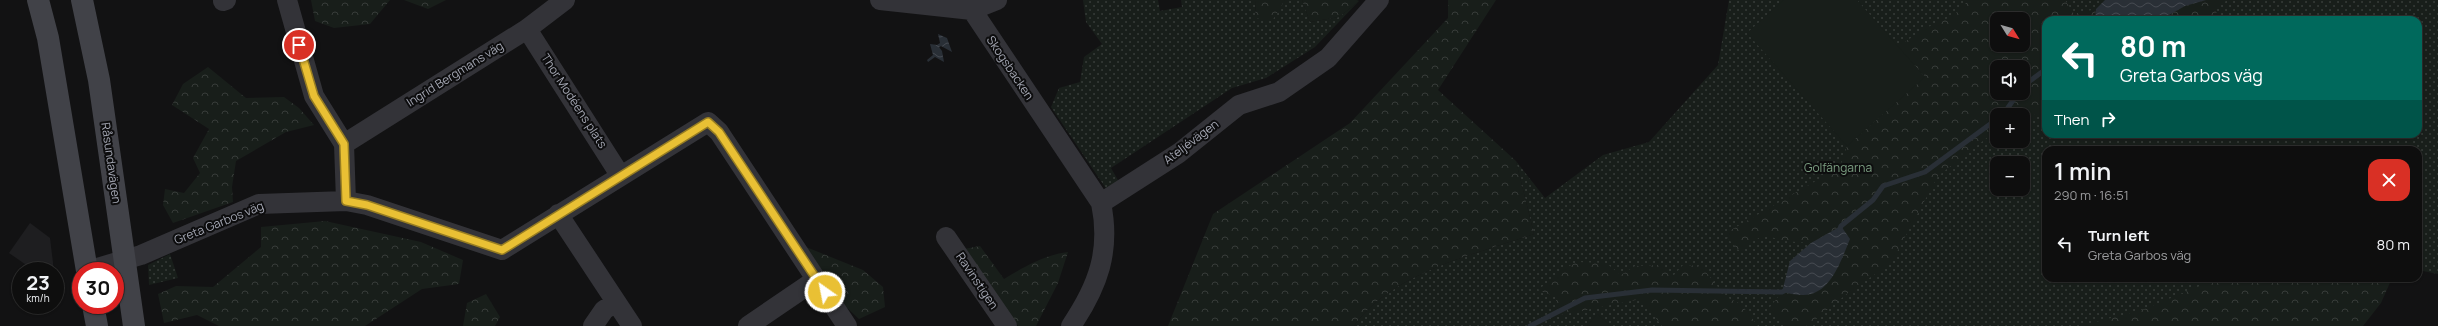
<!DOCTYPE html>
<meta charset="utf-8">
<style>
body{margin:0;font-family:Manrope,sans-serif;background:#1c1c1c;color:#f1f3f6;height:100vh;display:flex;flex-direction:column;font-size:15px;white-space:nowrap}
*{box-sizing:border-box;margin:0}
p{font-size:13px;color:#9b9c9e}
.icon{flex:none;width:22px;height:22px;fill:none;stroke:currentColor;stroke-width:2;stroke-linecap:round;stroke-linejoin:round}
.map{position:relative;flex:1;overflow:hidden}
.sheet{position:absolute;left:2042px;top:146px;width:380px;height:136px;display:flex;flex-direction:column;background:#0e0e0e;border-radius:12px;box-shadow:0 1px 3px #0004,0 0 0 1px #2e2e2e}
.sheet>*{flex:none}
.hud{position:absolute;left:2042px;top:16px;width:380px;height:122px;border-radius:12px;box-shadow:0 1px 3px #0004,0 0 0 1px #2e2e2e;background:#00695c;color:#fff;overflow:hidden}
.needle{width:26px;rotate:127deg}
.fabs{position:absolute;left:1990px;top:12px;display:grid;gap:8px}
.fabs a{display:grid;place-items:center;width:40px;height:40px;border-radius:8px;background:#0e0e0e;box-shadow:0 1px 3px #0004,0 0 0 1px #2e2e2e;font-size:20px}
.speed{position:absolute;left:12px;top:262px;display:flex;gap:8px;font-size:20px;font-weight:700;text-align:center}
.speed>*{display:grid;place-content:center;width:52px;height:52px;border-radius:50%;background:#0e0e0e;box-shadow:0 1px 3px #0004,0 0 0 1px #2e2e2e;line-height:1}
.speed small{font-size:10px;font-weight:400}
.speed .limit{border:6px solid #d22;background:#fff;color:#111}
.pin{position:absolute;display:grid;place-items:center;width:34px;height:34px;color:#fff;margin:-17px;border:2px solid #fff;border-radius:50%;box-shadow:0 1px 4px #0007}
.me{position:absolute;width:44px;margin:-22px;rotate:327deg;stroke-linejoin:round;filter:drop-shadow(0 0 3px #0008)}
.turn{display:flex;align-items:center;gap:14px;height:84px;padding:0 12px;font-size:18px}
.turn .icon{width:52px;height:52px;stroke-width:2.5}
.turn b{display:block;font-size:28px;line-height:34px}
.then{display:flex;align-items:center;height:38px;padding:0 12px;background:#0003;gap:8px;font-size:15px}
.round{display:grid;place-items:center;flex:none;width:42px;height:42px;border-radius:12px;background:#1c1c1c}
.summary{display:flex;align-items:center;justify-content:space-between;height:68px;padding:0 12px}
h1{font-size:24px;font-weight:600;line-height:30px}
ul{padding:0;list-style:none}
li{display:flex;align-items:center;gap:12px;height:60px;padding:0 12px}
li div{flex:1}
li b{display:block;font-size:15px}
li em{font-style:normal}
.map>svg:first-child{display:block}
</style>
<div class="map">
<svg width="2438" height="326" viewBox="0 0 2438 326">
<defs>
<pattern id="grass-dots" width="8" height="8" patternUnits="userSpaceOnUse"><rect width="8" height="8" fill="#181e1a"/><path d="M2 2h.1M6 6h.1" fill="none" stroke="#373c39" stroke-width="1.8" stroke-linecap="round"/></pattern>
<pattern id="forest-crowns" width="20" height="18" patternUnits="userSpaceOnUse"><rect width="20" height="18" fill="#181e1a"/><path d="M2 6a3 3 0 1 1 6 0M12 15a3 3 0 1 1 6 0" fill="none" stroke="#373c39"/></pattern>
<pattern id="water-waves" width="16" height="10" patternUnits="userSpaceOnUse"><rect width="16" height="10" fill="#292f36"/><path d="M0 5q4-4 8 0t8 0" fill="none" stroke="#454a51"/></pattern>
</defs>
<rect width="100%" height="100%" fill="#121213"/>
<!-- built -->
<path fill="#1e1e20" d="M30,223L50,238L54,271H35L9,253Z"/>
<!-- grass -->
<path fill="url(#grass-dots)" fill-rule="evenodd" d="M1083,0H1158L1160,11L1182,7L1181,0H1256L1255,18L1285,0H1302L1310,22L1339,17L1359,1L1315,47L1266,78L1232,88L1111,168L1119,182L1107,190L1051,107L1059,88L1080,82L1084,57L1102,44L1086,22Z
M1729,0H2438V274L2418,270V150H2046V278H2387L2339,326H1354C1391,273 1475,254 1534,234L1516,161L1545,198L1603,155L1649,142L1718,65ZM1997,19H2023V45H1997ZM2046,20H2418V134H2046ZM1997,67H2023V93H1997ZM1997,115H2023V141H1997ZM1997,163H2023V189H1997Z
M170,254L178,278L149,285L148,265Z"/>
<!-- forest -->
<path fill="url(#forest-crowns)" fill-rule="evenodd" d="M311,0H390L370,24L334,28L315,21Z
M404,0H446L428,9Z
M1256,0H1285L1272,21L1255,18Z
M1302,0H1357L1359,1L1339,17L1310,22Z
M1448,0H1496L1438,90L1516,161L1534,234C1475,254 1391,273 1354,326H1168L1213,214L1350,123L1448,18Z
M1969,0H2065L2074,14L2096,9L2095,20H2046V111L2023,119V115H1997V130L1938,176L1891,263L1848,293L1810,324L1806,326H1786L1770,307L1782,292L1804,295L1841,226L1811,243L1784,241L1764,235L1738,250L1724,234L1840,167L1847,146L1925,77L1898,46L1930,26L1953,16ZM1997,19H2023V45H1997ZM1997,67H2023V93H1997Z
M2206,0H2229L2218,4L2215,20H2160L2185,6Z
M208,67L246,98L284,97L299,108L314,125L286,132L236,161L232,187L233,202L173,223L163,205L165,189L184,193L200,173L193,158L209,129L172,105L183,84Z
M325,221L421,242L463,260L459,284L422,289L365,326H219L197,315L164,323L158,294L176,286L213,287L261,247V227Z
M980,246L1004,279C1024,267 1044,255 1068,252L1058,283L1036,326H1018L964,249Z
M806,247L863,270L883,287L885,307L859,319L844,305Z
M1577,262L1606,263L1621,275L1635,266L1661,265L1673,276L1683,265L1701,266L1726,297L1741,304L1758,326H1662L1641,299L1561,315L1555,297L1538,290L1564,269Z
M2219,278H2392L2381,303L2363,326H2080L2142,310Z
M486,294L500,317L495,326H463L467,303Z"/>
<!-- pitch -->
<path fill="#181e1a" d="M1784,0H1857L1925,77L1847,146L1747,33Z
M1597,314L1611,326H1587Z"/>
<!-- water -->
<path fill="url(#water-waves)" d="M2105,0H2206L2185,6L2160,20H2095L2096,9Z
M938,34L947,38L952,52L941,46L939,47L942,51L944,62L935,57L928,62L927,60L933,55L930,44L937,45L940,43Z
M1841,226L1850,239C1841,260 1831,295 1803,295C1796,295 1788,293 1782,292L1790,261L1811,243Z"/>
<g fill="none" stroke-linecap="round" stroke-linejoin="round">
<!-- stream -->
<path stroke="#292f36" stroke-width="5" d="M2023,86L2046,69
M2003,115L2018,93
M1839,231L1841,226L1873,200L1883,186L1925,172L1997,119
M1530,326L1585,298L1652,290L1782,292L1788,289"/>
<!-- street -->
<path stroke="#333338" stroke-width="20" d="M287,0L314,96L344,144L346,201
M880,0L972,10L997,0
M223,1L226,0
M972,10L1101,203C1111,251 1098,286 1071,326
M527,29L620,175
M344,144L527,29L565,0
M1101,203L1179,153L1239,105L1279,92L1328,58L1379,0
M558,214L632,326
M946,237L1007,326
M87,271L141,255L259,204L346,201L367,205L502,250L708,122L719,132L847,326
M593,326L604,310L616,302
M748,326L817,279"/>
<!-- secondary -->
<path stroke="#414248" stroke-width="22" d="M38,0L48,38L87,271
M82,0L99,80L134,326
M93,305L97,326"/>
</g>
<g fill="none" stroke-linecap="round" stroke-linejoin="round">
<defs>
<path id="route" d="M299,45L314,96L344,144L346,201L367,205L502,250L708,122L719,132L825,292"/>
</defs>
<!-- route casing -->
<use href="#route" stroke="#977d22" stroke-width="10"/>
<!-- route -->
<use href="#route" stroke="#e9c034" stroke-width="7"/>
</g>
<g text-anchor="middle" stroke-width="4" stroke-linejoin="round" paint-order="stroke">
<!-- street labels -->
<g font-size="12" fill="#a4a7b3" stroke="#0d0d0e">
<text transform="translate(1010 68) rotate(56)" y="4">Skogsbacken</text>
<text transform="translate(455 74) rotate(-32)" y="4">Ingrid Bergmans väg</text>
<text transform="translate(574 101) rotate(57)" y="4">Thor Modéens plats</text>
<text transform="translate(1191 142) rotate(-37)" y="4">Ateljévägen</text>
<text transform="translate(111 163) rotate(82)" y="4">Råsundavägen</text>
<text transform="translate(219 223) rotate(-22)" y="4">Greta Garbos väg</text>
<text transform="translate(977 281) rotate(56)" y="4">Ravinstigen</text>
</g>
<!-- park labels -->
<g font-size="12" fill="#7b9e81" stroke="#0d0d0e">
<text x="1838" y="172">Golfängarna</text>
</g>
</g>
</svg>
<div class="fabs">
<a><svg class="needle" viewBox="-14 -14 28 28"><path d="M0-13l5 13h-10z" fill="#e53935"/><path d="M0 13l5-13h-10z" fill="#9b9c9e"/></svg></a>
<a><svg class="icon" aria-label="sound" viewBox="0 0 24 24"><path d="M4 9h4l5-4v14l-5-4H4zM17 9q2 3 0 6"/></svg></a>
<a>+</a>
<a>−</a>
</div>
<div class="speed"><div>23<small>km/h</small></div><div class="limit">30</div></div>
<div class="pin" style="left:299px;top:45px;background:#d93025"><svg class="icon" aria-label="arrive" viewBox="0 0 24 24"><path d="M6 21V4h12l-3 4 3 4H6"/></svg></div>
<svg class="me" style="left:825px;top:292px" viewBox="-20 -20 40 40"><circle r="17" fill="#e9c034" stroke="#fff" stroke-width="3"/><path d="M0-11L8 9 0 5-8 9z" fill="#fff"/></svg>
<div class="hud">
<div class="turn"><svg class="icon" aria-label="left" viewBox="0 0 24 24"><path d="M17 20v-9H6M10 6l-5 5 5 5"/></svg><div><b>80 m</b>Greta Garbos väg</div></div>
<div class="then">Then<svg class="icon" aria-label="right" viewBox="0 0 24 24"><path d="M7 20v-9h11M14 6l5 5-5 5"/></svg></div>
</div>
<section class="sheet">
<div class="summary"><div><h1>1 min</h1><p>290 m · 16:51</p></div><a class="round" style="background:#d93025;color:#fff"><svg class="icon" aria-label="close" viewBox="0 0 24 24"><path d="M6 6l12 12M18 6L6 18"/></svg></a></div>
<ul>
<li><svg class="icon" aria-label="left" viewBox="0 0 24 24"><path d="M17 20v-9H6M10 6l-5 5 5 5"/></svg><div><b>Turn left</b><p>Greta Garbos väg</p></div><em>80 m</em></li>
</ul>
</section>
</div>
